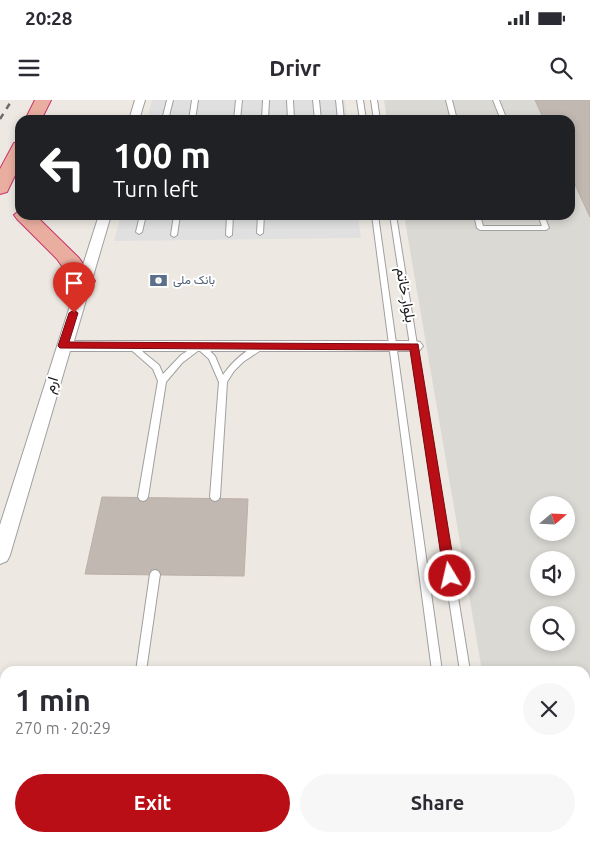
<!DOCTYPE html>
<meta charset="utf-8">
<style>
body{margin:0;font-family:Ubuntu,Vazirmatn,sans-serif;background:#f7f7f7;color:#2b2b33;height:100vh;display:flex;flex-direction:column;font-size:19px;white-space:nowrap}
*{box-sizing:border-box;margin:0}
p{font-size:16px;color:#7c7c81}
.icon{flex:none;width:28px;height:28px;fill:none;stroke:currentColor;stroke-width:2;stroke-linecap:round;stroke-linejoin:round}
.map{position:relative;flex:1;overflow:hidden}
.panel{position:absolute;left:0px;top:566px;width:590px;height:176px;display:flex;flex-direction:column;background:#fff;border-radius:15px 15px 0 0;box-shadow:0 2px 8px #0003}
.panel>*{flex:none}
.banner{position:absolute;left:15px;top:15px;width:560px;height:105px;border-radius:15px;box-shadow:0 2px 8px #0003;background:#202124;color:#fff;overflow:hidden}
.needle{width:32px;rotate:71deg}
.controls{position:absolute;left:530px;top:396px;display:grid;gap:10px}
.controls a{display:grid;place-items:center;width:45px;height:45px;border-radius:50%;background:#fff;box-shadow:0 2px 8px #0003;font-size:25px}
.pin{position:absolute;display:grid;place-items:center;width:42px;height:42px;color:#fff;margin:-51px -21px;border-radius:50% 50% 50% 0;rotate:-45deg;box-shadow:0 0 5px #0007}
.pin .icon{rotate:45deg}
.me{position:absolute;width:55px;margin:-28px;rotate:351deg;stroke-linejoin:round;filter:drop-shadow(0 0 4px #0008)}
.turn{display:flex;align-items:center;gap:18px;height:105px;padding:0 15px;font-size:22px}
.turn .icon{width:65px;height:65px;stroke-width:2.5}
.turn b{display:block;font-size:35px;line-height:42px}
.round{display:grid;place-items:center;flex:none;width:52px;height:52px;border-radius:26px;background:#f7f7f7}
.overview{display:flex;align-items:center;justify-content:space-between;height:85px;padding:0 15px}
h1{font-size:30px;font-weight:700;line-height:38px}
.cta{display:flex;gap:10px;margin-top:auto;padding:10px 15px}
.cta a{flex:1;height:58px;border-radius:30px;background:#ba0e16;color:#fff;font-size:20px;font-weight:700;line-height:58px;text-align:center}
.cta a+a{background:#f7f7f7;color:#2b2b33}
.status{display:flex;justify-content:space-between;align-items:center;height:35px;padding:0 25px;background:#fff;direction:ltr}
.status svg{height:14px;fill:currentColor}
header{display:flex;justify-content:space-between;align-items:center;height:65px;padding:0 15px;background:#fff;font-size:22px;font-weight:700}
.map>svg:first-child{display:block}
</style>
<div class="status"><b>20:28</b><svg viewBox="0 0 49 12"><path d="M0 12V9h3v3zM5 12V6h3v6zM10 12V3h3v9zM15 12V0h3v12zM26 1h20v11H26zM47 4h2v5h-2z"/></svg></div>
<header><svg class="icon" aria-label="menu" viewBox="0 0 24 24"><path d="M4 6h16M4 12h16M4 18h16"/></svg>Drivr<svg class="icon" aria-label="search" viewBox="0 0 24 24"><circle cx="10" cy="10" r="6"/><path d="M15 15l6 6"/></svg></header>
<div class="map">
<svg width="590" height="742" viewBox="0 0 590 742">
<rect width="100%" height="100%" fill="#ede9e2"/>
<!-- airport -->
<path fill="#dbd9d4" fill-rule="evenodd" d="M384,0H590V742H511V738H585V571H482L404,115H570V20H387ZM539,405H566V432H539ZM539,460H566V488H539ZM539,515H566V542H539Z"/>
<!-- parking -->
<path fill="#e0e0e0" d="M152,0H345L347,20H147Z
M121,115H358L361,138L114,141Z"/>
<!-- building -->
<path fill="#c1b8b2" stroke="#bdafa6" d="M535,0H590V117L570,74V20H544Z
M102,397L248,399L244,476L85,474Z"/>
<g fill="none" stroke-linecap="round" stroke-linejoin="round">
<defs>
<path id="service" d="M167,0H173L168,20H162Z
M192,0H198L195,20H189Z
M236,0H242L240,20H234Z
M263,0H269L268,20H262Z
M287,0H293L294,20H288Z
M313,0H319L321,20H315Z
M336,0H342L344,20H338Z
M357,0H363L366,20H360Z
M371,0H377L380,20H374Z
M446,0H452L457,20H451Z
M493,0H499L507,20H501Z
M140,115H146L142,132L139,134L136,132Z
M174,115H180L177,135L174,137L171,135Z
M227,115H233L232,135L229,137L226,135Z
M258,115H264L263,133L260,135L257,133Z
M372,115H378L442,571H432Z
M390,115H396L470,571H460Z
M474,115H480L483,126H542L538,115H544L549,128L546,130H480L477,128Z
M132,243L159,265L163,274L181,255L200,243L203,244L215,256L223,275C231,263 251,243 266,244L267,246L243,262L234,271L227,282L220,397L218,400L215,401L212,400L210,397L219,282L209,259L199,250L182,263L166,282L148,397L146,400L143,401L140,400L138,397L158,281L153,269L129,248L128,246L129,244Z
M155,470L158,471L160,474L146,571H136L150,474L152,471Z
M453,738H465L466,742H454Z
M484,738H496L497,742H485Z"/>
<path id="minor" d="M135,0H145L139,20H129Z
M99,115H111L74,241H415L420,242L423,246L420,250L415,251H70L10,455L7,461L0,464V425Z
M5,722V738H16L14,742H0V723Z"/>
<path id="trunk" d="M35,0H51L41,20H25Z
M20,42V65L7,92L0,94V69L14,43Z
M20,110V115H35L79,158L95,181L92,186L84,188L76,186L57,159L17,119L14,115Z"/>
</defs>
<!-- service casing -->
<use href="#service" stroke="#a0a0a0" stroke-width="2"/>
<!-- minor casing -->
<use href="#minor" stroke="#a0a0a0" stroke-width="2"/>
<!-- trunk casing -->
<use href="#trunk" stroke="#ca306c" stroke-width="2"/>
<!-- service -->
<use href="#service" fill="#fff" fill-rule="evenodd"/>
<!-- minor -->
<use href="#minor" fill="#fff" fill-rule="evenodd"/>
<!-- trunk -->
<use href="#trunk" fill="#eaaea0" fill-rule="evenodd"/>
<!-- rail -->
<path stroke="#6a6a6a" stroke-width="2.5" stroke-dasharray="6 6" stroke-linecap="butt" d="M0,19L12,0"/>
</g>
<!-- route -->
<path fill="#ba0e16" stroke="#79090e" d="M74,210L78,213L69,242L418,244L456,476L454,480L450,481L446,480L444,476L410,250L60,248L58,246L69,213Z"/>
<!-- icons -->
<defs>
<symbol id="bank-bare" viewBox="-9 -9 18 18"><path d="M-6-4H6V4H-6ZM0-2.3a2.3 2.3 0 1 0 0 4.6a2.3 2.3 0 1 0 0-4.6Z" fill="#5c6f8a" stroke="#fff" stroke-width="2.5" paint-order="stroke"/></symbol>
</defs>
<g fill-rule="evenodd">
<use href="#bank-bare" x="146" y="168" width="25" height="25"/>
</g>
<g text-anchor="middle" stroke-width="4" stroke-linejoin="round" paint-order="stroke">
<!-- far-service labels -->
<g font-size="12" fill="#4e5e75" stroke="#fff" text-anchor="start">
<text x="173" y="184">بانک ملی</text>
</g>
<!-- street labels -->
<g font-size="15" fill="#1c1c1c" stroke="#fff">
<text transform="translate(406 195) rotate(80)" y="5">بلوار خاتم</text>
<text transform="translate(51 285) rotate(-73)" y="5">ارم</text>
</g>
</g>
</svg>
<div class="controls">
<a><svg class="needle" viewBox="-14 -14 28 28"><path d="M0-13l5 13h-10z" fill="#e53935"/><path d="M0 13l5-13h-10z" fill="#7c7c81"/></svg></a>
<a><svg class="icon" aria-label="sound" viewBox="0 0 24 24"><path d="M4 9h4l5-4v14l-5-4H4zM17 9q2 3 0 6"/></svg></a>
<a><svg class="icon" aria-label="search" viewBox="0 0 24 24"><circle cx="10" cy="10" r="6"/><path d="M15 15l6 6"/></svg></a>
</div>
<div class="pin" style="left:74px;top:213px;background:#d93025"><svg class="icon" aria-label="arrive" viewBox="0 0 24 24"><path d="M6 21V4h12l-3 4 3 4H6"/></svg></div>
<svg class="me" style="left:450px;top:476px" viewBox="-20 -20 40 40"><circle r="17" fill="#ba0e16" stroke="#fff" stroke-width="3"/><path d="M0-11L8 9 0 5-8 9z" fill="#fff"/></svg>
<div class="banner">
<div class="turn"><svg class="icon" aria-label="left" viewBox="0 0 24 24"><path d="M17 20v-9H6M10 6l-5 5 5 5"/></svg><div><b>100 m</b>Turn left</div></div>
</div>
<section class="panel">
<div class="overview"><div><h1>1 min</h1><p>270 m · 20:29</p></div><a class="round"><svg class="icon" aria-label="close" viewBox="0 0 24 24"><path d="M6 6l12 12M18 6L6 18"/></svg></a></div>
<div class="cta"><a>Exit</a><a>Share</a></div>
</section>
</div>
